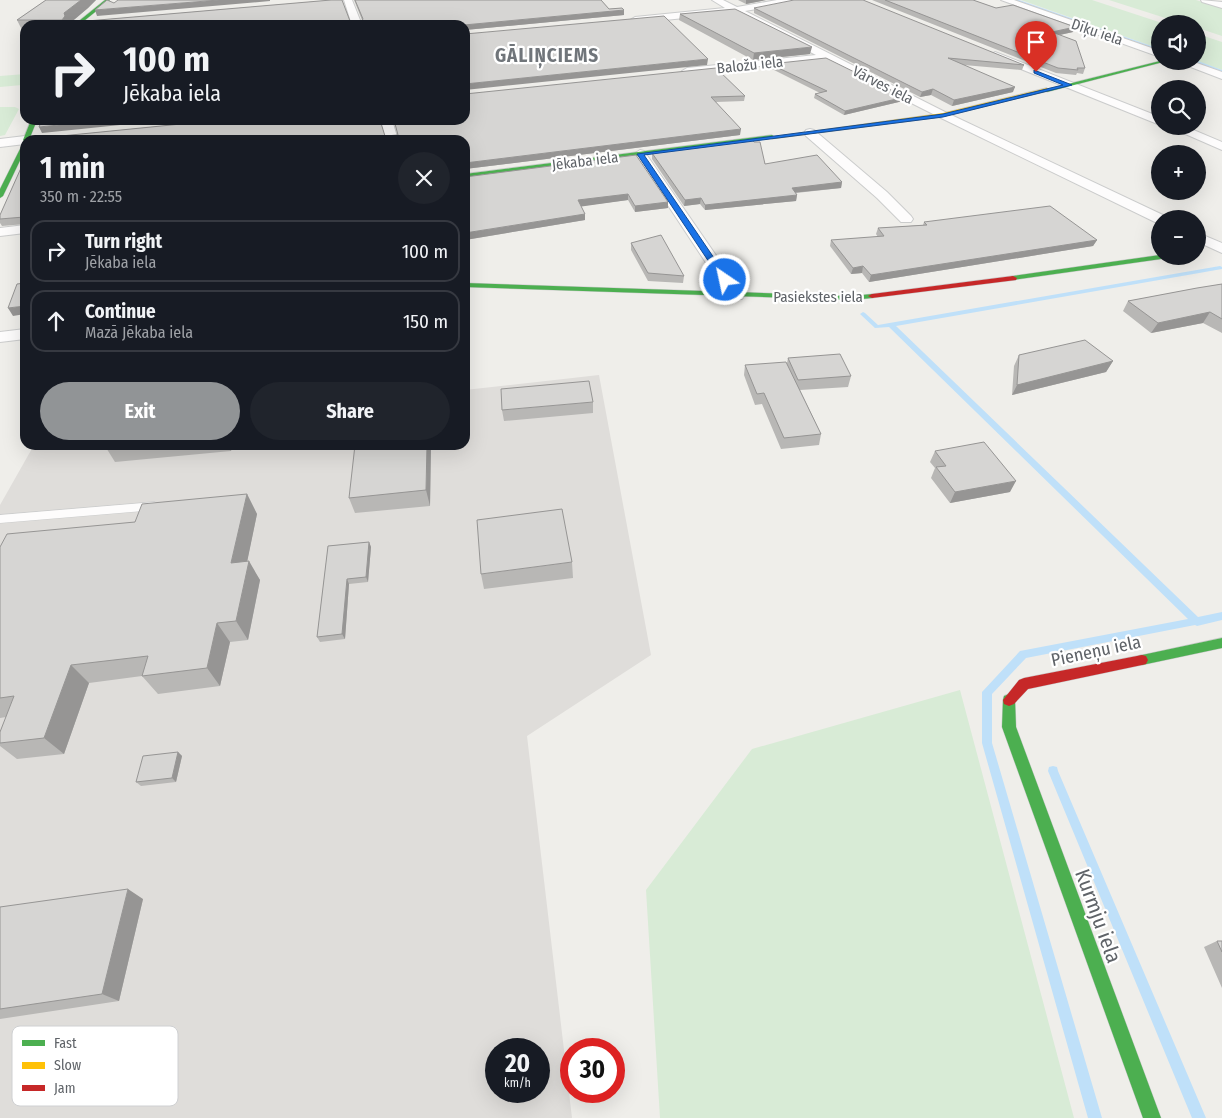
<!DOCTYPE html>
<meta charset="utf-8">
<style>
body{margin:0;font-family:"Fira Sans Condensed",sans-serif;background:#20242c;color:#f1f3f6;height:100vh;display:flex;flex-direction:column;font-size:19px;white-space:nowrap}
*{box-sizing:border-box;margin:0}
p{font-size:16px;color:#9ea1a6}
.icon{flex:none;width:28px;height:28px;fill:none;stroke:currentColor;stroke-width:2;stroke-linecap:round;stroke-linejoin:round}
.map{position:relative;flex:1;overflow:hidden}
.details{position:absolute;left:20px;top:135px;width:450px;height:315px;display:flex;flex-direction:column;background:#171b24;border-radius:15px;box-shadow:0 5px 20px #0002}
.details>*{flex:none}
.hud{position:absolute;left:20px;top:20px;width:450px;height:105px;border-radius:15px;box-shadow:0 5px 20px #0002;background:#171b24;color:#f1f3f6;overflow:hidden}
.tools{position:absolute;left:1151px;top:15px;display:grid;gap:10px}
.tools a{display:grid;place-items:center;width:55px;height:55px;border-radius:50%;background:#171b24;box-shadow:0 5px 20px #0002;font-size:25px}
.speed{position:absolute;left:485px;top:1038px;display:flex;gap:10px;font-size:25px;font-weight:700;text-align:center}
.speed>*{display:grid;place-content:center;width:65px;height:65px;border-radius:50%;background:#171b24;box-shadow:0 5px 20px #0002;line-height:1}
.speed small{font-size:12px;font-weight:400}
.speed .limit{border:8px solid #d22;background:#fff;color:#111}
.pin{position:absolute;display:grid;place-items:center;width:42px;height:42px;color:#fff;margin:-51px -21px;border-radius:50% 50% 50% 0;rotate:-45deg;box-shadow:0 0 5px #0007}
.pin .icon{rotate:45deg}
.me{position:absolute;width:55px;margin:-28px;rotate:326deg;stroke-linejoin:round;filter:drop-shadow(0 0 4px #0008)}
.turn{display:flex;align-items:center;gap:18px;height:105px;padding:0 20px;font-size:22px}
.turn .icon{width:65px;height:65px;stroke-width:2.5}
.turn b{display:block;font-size:35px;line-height:42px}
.round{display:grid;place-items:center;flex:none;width:52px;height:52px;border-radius:26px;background:#20242c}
.head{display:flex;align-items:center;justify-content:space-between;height:85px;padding:0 20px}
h1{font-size:30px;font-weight:700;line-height:38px}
.button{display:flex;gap:10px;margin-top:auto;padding:10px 20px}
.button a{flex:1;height:58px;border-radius:30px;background:#919496;color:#fff;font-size:20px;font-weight:700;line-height:58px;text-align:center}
.button a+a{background:#20242c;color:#f1f3f6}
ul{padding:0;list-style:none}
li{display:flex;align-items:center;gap:15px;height:62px;margin:0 10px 8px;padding:0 10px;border:2px solid #363941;border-radius:15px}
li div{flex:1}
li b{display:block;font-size:19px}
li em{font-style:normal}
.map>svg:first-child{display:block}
</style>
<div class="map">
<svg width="1222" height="1118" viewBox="0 0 1222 1118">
<rect width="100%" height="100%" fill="#efeeea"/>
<!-- industrial -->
<path fill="#dfddda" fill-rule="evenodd" d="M599,375L651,655L527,736L572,1118H0V505L34,445H465V390ZM496,1049H539V1091H496Z"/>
<!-- green -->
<path fill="#d8ebd6" d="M1021,0H1092L1165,24H1160V49Z
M1109,0H1196L1222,8V36L1198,28V24H1184Z
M1198,34L1222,42V70L1196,61Z
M25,74V82L22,85L0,87V76Z
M0,107H15L19,109L5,135L0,136Z
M960,690L1074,1118H660L646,890L752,749Z"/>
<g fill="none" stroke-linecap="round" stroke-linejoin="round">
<!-- stream -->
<path fill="#bfe0f9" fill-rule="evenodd" d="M1014,0H1019L1160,49V51Z
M1191,61H1198L1222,70V72Z
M1220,266L1222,267V269L896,326L1198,617L1222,612V620L1197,626L1195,625L1026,658L992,694V743L1102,1118H1088L982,743V692L1020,651L1188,619L889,327L875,328L860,314L863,312L865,313L878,325Z
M1053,766L1057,767L1058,771L1206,1118H1192L1048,771L1049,767Z"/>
<defs>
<path id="lane" d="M155,502L160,506L155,510L0,523V515Z"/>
<path id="street" d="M344,0H352L362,25H352Z
M712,0H723L737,7L777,0H797L793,3L745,11L947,113L1165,216L1167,219H1160V223L1155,222L939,117L826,60L683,73L682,71L687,68L816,55L734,13L635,23L630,20L635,17L725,8Z
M1001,0H1014L1160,51V57Z
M1201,0L1222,2V8L1202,2Z
M995,52L1160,117V125L991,57L990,55Z
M1175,61H1191L1222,72V79Z
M380,120H392L398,140H386Z
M1167,126H1184L1222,142V150Z
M810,129L814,130L887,192L911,216L913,219L911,222H901L877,198L806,136L804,133L806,130Z
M25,136L31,140H25V144L0,147V139Z
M640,150L644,151L744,296L742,299H730L728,296L634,154Z
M25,225V233L0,236V228Z
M1198,233L1222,243V253L1198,242Z
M25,329V339L0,342V332Z"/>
<path id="fast" d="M105,0H110L79,25H74Z
M1160,61H1167L1047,92L1044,90Z
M31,120H37L29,140H25V150L3,196L0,198V189L24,141L23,140Z
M772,135L775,137L774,138L465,178V174Z
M1160,255L1172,256L1168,258L1013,280L1009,278L1013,276Z
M465,283L852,296L872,294L876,296L872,298L852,300L465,287Z
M1222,638V648L1142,665L1138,664L1136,660L1138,656L1142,655Z
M1009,694L1014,696L1015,700L1016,727L1161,1118H1143L1002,727L1003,700L1004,696Z"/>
<path id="slow" d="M1047,88L1049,91L943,117L772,139L769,137L943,113Z"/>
<path id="jam" d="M1013,276L1017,278L1016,280L872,298L868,296L872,294Z
M1142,655L1146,656L1148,660L1146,664L1142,665L1028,689L1014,704L1009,706L1004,704L1003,700L1019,680L1024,678Z"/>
</defs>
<!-- lane casing -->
<use href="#lane" stroke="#cbcccc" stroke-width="1"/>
<!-- street casing -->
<use href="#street" stroke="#cbcccc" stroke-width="2"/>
<!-- fast casing -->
<use href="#fast" stroke="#cacacb" stroke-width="1"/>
<!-- slow casing -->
<use href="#slow" stroke="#cacacb" stroke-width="1"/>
<!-- jam casing -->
<use href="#jam" stroke="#cacacb" stroke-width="1"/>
<!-- lane -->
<use href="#lane" fill="#fdfcfc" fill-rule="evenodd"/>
<!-- street -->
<use href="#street" fill="#fdfcfc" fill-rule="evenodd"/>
<!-- fast -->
<use href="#fast" fill="#4caf50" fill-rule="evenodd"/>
<!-- slow -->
<use href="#slow" fill="#ffc107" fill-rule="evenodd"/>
<!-- jam -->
<use href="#jam" fill="#c62828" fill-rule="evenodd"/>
</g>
<!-- wall -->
<path fill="#b8b7b5" d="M46,0H96L88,8L69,24V25H25V30H22L17,20Z
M331,0H342L350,21L361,22L362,20L354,0H601L609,9L622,8L624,10V15L465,30V25H86L87,21Z
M738,0H766L746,4Z
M872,0H973L996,8L1073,32L1060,35L1085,68L1083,74L1077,73L1076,75L1056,73Z
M754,8L1024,65L1022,70L964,65L1013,92L952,106L931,95L920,97L754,13Z
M680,14L810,54L753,60L679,20Z
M770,64L903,101L844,115L814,98L815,94L820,93L770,68Z
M465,94L745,96L744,101L716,102L740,135L465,169V140L61,136L221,120H272V122L385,136L398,135L394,120H465Z
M754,142L765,164L842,182L841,188L796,193L797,195L796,201L705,210L700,204L684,206L652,159V153Z
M636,155L668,208L635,212L628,200L581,206L585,214V220L465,240V177Z
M25,159V224L2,226L0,223V215Z
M924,222L1097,240L1093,246L869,282L862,273L851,274L830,246L831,240L878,237L876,234L878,228L923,225Z
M631,243L684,276L683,283L648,281L631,250Z
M1222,284V333L1203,323L1151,333L1123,311L1128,301Z
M1019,355L1113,361L1106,372L1012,395L1014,366Z
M788,358L851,376L848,387L800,390L821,434L819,445L781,449L762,404L755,405L744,375L745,365L787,363Z
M593,402V413L504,421L502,410Z
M105,445H232L231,451L115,462L105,446Z
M431,445L430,506L355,513L349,498Z
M935,451L1010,492L950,503L931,478L935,468L930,462Z
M247,494L257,514L247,561L260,580L248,640L230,642L220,686L158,694L142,676L89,683L64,754L17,759L0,746V732L6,717L0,718V547L135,522Z
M369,542L371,547L368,582L349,584L345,639L320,642L317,637L328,546Z
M572,562L573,578L484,589L481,574Z
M178,752L182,756L176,782L141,786L136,782Z
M143,899L119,1001L0,1019V907Z
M1217,941H1222V988L1204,947Z"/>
<!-- shaded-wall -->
<path fill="#969594" d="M81,0H96L88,8L69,24V25H64L62,20L64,13Z
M219,0H270V1L97,16L95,10Z
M746,0H766L746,4Z
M624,10V15L465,30V25Z
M1075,27L1073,32L1050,37L1052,32Z
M812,47L810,54L753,60L754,53Z
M708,59L707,65L465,90V84Z
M1015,87L1013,92L952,106L954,100Z
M933,89L931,95L920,97L922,92Z
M905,97L903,101L844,115L845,111Z
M109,120H169L42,133L39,127Z
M741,129L740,135L465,169V163Z
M842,182L841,188L791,193L792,188Z
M628,194V200L578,207V200Z
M797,195L796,201L705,210V205Z
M701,198L700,204L684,206L685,200Z
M668,202V208L635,212V206Z
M585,214V220L465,240V233Z
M1097,240L1093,246L869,282L871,275Z
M863,266L862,273L851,274L853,268Z
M25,306V314L13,316L8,308Z
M1210,312L1203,323L1151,333L1158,323Z
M1113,361L1106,372L1012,395L1017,385Z
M227,445H232L231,451Z
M427,445H431L430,506L426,490Z
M1016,481L1010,492L950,503L955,492Z
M247,494L257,514L243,582L231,563Z
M369,542L371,547L368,582L366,577Z
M249,561L260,580L248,640L236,621Z
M347,579L349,584L345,639L342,634Z
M217,623L230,642L220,686L207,668Z
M71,665L89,683L64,754L44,738Z
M178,752L182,756L176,782L172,778Z
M128,889L143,899L119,1001L102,994Z"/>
<!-- building -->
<path fill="#d6d5d3" stroke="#969594" d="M46,0H81L64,13L65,16L62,20H17Z
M107,0L114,3L118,0H219L95,10Z
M331,0H342L350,21L361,22L363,19L355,0H601L609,9L622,8L624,10L464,25H86L87,21Z
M794,0H863L1024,65L948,58L1015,87L954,100L933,89L922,92L754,8Z
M885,0H973L996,8L1013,5L1075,27L1052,32L1076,41L1085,68H1077L1078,70L1058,68Z
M735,9L812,47L754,53L680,14Z
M664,16L708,59L465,84V34Z
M826,58L905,97L845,111L815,94L827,91L770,64Z
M716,68L745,96L711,97L741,129L465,163V140H33L35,136H61L221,120H270V122L289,120H380L385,136L398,135L394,120H465V94Z
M42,120H109L39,127Z
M752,140L754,142H760L765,164L817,155L842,182L792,188L797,195L705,205L701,198L685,200L652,153Z
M636,155L668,202L635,206L628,194L578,200L585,214L465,233V177Z
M25,159V215L24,217L0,219V215Z
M1050,206L1097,240L871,275L863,266L853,268L831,240L884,236L878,228L927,225L924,222Z
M661,235L684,276L648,273L631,243Z
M25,283V306L8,308L17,284Z
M1222,284V319L1210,312L1158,323L1128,301L1197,288Z
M1085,340L1113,361L1017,385L1019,355Z
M840,354L851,376L798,380L788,358Z
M786,362L821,434L784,438L764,393L757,394L745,365Z
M589,381L593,402L502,410L501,389Z
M984,442L1016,481L955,492L936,467L946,466L935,451Z
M355,445H427L426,490L349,498Z
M247,494L231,563L249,561L236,621L217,623L207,668L142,676L148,656L71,665L44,738L0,743V732L14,696L0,698V547L7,534L135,522L142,504Z
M562,509L572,562L481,574L477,520Z
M369,542L366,577L347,579L342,634L317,637L328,546Z
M178,752L172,778L136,782L143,756Z
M128,889L102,994L0,1009V907Z
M1217,941H1222V952Z"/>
<!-- route -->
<path fill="#1a73e8" stroke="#114b97" d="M1034,70L1072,85L943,117L644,155L729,280L725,282L721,280L637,154L943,114L1063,85L1034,73Z"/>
<g text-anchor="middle" stroke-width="4.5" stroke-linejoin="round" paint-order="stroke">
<!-- far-street labels -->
<g font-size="15" fill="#5f6368" stroke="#fff">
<text transform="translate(1097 32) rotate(19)" y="5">Dīķu iela</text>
<text transform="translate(750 65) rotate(-6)" y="5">Baložu iela</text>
<text transform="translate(883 85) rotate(27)" y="5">Vārves iela</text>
<text transform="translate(585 161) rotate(-7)" y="5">Jēkaba iela</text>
<text x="818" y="302">Pasiekstes iela</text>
</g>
<!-- street labels -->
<g font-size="18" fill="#5f6368" stroke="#fff">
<text transform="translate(1096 651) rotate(-12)" y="6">Pieneņu iela</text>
</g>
<!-- far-district labels -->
<g font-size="19" font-weight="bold" letter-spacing="1" fill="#70757a" stroke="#fff">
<text x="547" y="62">GĀLIŅCIEMS</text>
</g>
<!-- near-street labels -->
<g font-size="21" fill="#5f6368" stroke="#fff">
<text transform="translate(1098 916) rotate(70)" y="7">Kurmju iela</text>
</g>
</g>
<!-- legend -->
<rect x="12" y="1026" width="166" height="80" rx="8" fill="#fff" stroke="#cfd0d2" stroke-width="1"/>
<rect x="22" y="1040" width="23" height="6" fill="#4caf50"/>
<rect x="22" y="1062" width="23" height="7" fill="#ffc107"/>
<rect x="22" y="1085" width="23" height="6" fill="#c62828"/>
<g font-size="14" fill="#5f6368">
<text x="54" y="1048">Fast</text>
<text x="54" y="1070">Slow</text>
<text x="54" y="1093">Jam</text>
</g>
</svg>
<div class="tools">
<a><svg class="icon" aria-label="sound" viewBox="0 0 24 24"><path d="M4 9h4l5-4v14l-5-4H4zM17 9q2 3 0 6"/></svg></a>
<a><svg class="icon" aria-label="search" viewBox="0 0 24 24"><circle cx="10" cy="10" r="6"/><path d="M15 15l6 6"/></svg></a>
<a>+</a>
<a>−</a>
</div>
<div class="speed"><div>20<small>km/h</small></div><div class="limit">30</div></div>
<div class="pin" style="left:1036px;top:72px;background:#d93025"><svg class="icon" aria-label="arrive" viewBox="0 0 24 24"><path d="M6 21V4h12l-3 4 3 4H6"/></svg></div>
<svg class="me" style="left:725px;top:280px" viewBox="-20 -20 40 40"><circle r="17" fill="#1a73e8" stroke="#fff" stroke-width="3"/><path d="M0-11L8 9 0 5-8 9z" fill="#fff"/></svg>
<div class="hud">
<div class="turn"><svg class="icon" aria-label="right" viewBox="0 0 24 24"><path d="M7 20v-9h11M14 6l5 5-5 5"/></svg><div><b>100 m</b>Jēkaba iela</div></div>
</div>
<section class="details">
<div class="head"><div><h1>1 min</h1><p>350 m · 22:55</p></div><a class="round"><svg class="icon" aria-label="close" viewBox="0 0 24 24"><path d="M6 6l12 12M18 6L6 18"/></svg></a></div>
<ul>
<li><svg class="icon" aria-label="right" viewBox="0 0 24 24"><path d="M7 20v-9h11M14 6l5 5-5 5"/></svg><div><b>Turn right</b><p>Jēkaba iela</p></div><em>100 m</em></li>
<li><svg class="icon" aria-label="ahead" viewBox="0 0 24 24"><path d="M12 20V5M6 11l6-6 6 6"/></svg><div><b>Continue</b><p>Mazā Jēkaba iela</p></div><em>150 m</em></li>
</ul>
<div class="button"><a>Exit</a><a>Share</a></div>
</section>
</div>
